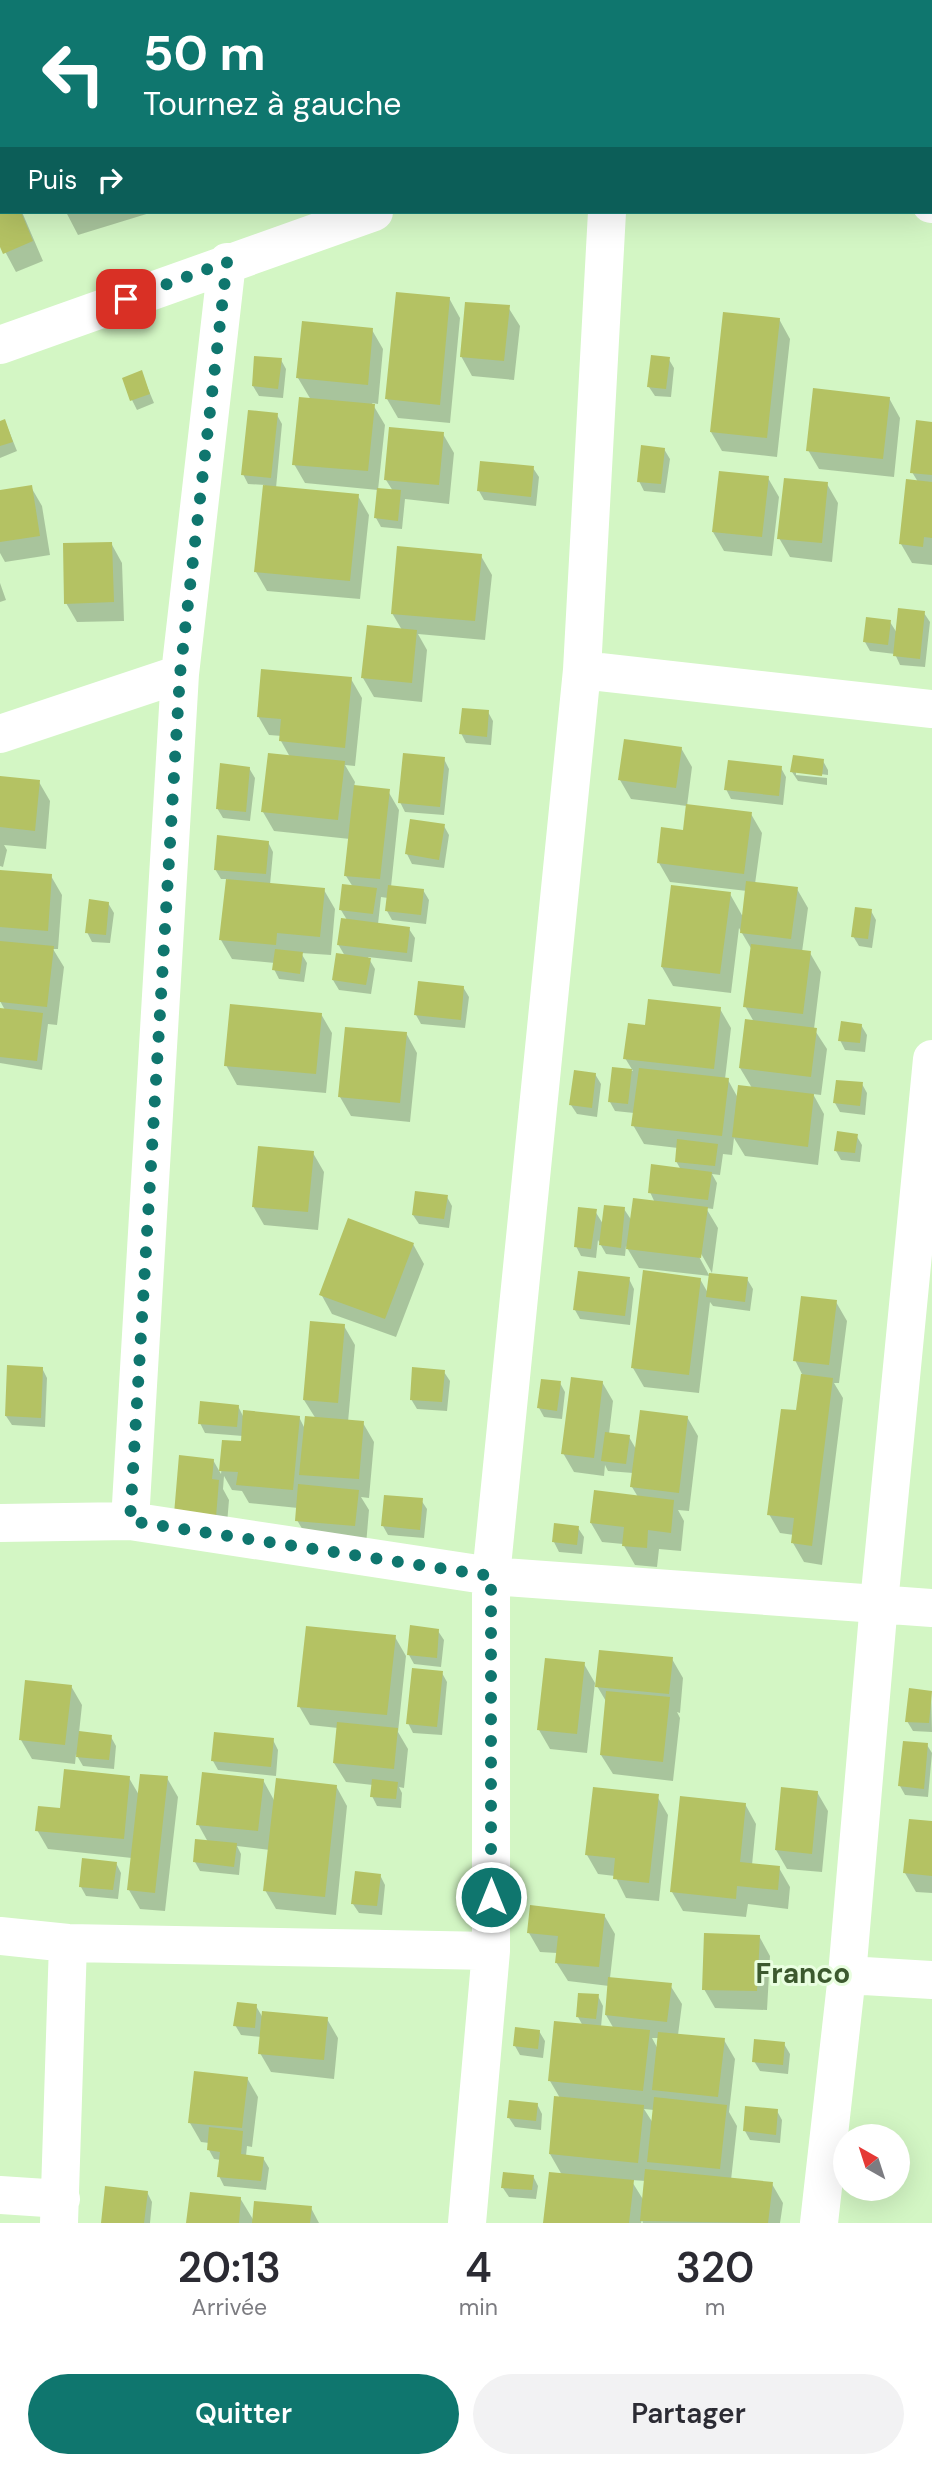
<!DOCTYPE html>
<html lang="fr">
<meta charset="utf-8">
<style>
body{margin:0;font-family:"DM Sans",sans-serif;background:#f2f2f3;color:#2b2b33;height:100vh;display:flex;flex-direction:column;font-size:26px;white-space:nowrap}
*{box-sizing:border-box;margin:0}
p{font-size:23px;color:#7c7c81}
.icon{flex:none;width:38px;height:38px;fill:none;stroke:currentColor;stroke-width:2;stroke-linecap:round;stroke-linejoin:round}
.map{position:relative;height:2223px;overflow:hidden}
.sheet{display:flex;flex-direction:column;background:#fff;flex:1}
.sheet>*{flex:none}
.banner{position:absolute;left:0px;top:0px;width:933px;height:214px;box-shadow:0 7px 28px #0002;background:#0f766e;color:#fff;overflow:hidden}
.needle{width:46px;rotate:321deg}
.tools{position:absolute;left:833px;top:2124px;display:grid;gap:14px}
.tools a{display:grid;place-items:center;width:77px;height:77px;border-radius:50%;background:#fff;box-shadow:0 7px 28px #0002;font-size:35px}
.pin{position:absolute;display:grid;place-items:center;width:60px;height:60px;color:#fff;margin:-30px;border-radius:14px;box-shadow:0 4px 10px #0006}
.me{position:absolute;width:77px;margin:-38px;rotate:0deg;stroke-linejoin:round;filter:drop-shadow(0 0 5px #0008)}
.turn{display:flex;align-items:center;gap:24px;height:147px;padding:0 28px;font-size:32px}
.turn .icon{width:91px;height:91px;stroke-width:2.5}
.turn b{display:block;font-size:49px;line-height:60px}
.then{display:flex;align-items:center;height:66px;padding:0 28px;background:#0003;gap:14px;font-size:26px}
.eta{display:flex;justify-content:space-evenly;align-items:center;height:119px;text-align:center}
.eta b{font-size:42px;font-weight:600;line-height:49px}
.cta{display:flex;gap:14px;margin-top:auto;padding:14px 28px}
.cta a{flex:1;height:80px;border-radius:42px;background:#0f766e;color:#fff;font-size:28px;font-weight:600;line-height:80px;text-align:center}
.cta a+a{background:#f2f2f3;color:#2b2b33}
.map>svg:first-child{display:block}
</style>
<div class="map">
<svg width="932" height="2223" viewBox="0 0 932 2223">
<rect width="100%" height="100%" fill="#d3f6c4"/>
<!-- shadow -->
<path fill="#0003" fill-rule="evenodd" d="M207,0H248L249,2H201Z
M260,0H326L327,2H261Z
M335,0H408V2H336Z
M763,0H836L763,2Z
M859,0H915L858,2Z
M925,0H932V106L931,2Z
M2,119V162L0,156Z
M2,178V212H22L43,261L16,272L0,242Z
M66,212H153L78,235Z
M449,298L460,318L450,423L398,418L387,399Z
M508,307L520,326L514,380L472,376L461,356Z
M779,319L790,339L777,457L722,451L711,432Z
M372,330L383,349L378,404L372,403L385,425L378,490L393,491L386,480L443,434L454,453L449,504L405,499L402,529L381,527L376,518L378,490L305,483L294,464L311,400L298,378Z
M668,358L674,368L671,397L655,396L649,387Z
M281,360L286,369L283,398L259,396L253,386Z
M141,372L154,403L137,410L132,400Z
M889,398L900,418L894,477L819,469L808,450Z
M277,415L282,424L276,488L358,496L369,515L360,599L267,591L256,572L265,485L248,484L243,474Z
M5,421L17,451L0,458V422Z
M932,423V565L912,563L901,544L918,482L912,472Z
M664,449L670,459L665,493L644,491L639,481Z
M533,468L539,477L536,506L484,500L479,491Z
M768,478L779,497L772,556L724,551L713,532Z
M827,484L838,503L832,562L790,557L779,538Z
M31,487L42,506L50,555L5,562L0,553V492Z
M111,543L122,563L124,621L77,622L66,603Z
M481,556L492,575L485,640L418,634L427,650L422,702L374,697L363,678L402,630L392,613Z
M0,583L6,600L0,602Z
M924,613L930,622L925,667L900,665L895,654L870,651L865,642L890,622L897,633Z
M351,679L362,698L355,766L345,765L355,782L354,787L388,791L399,810L391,887L423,890L429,900L426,924L392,920L387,911L388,898L381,897L378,924L409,929L415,938L412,962L368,957L375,969L371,994L339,990L333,980L345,956L338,944L347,920L341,910L353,887L346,876L350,839L274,831L263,812L290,757L281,741L282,736L269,735L258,716Z
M488,712L493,721L491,745L466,743L461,733Z
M681,748L692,767L687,806L751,814L762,833L755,884L797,889L808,908L802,952L810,953L821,972L814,1029L827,1049L821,1095L813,1094L824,1114L818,1165L745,1156L734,1138L732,1155L723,1154L720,1175L712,1174L717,1183L713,1209L706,1208L718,1228L712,1273L699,1250L696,1251L709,1275L747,1279L753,1289L750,1311L713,1306L710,1302L699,1393L644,1387L633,1368L700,1279L708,1293L710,1276L639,1268L626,1246L625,1256L606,1254L598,1240L596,1258L581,1256L576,1246L595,1211L603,1224L624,1209L632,1221L655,1203L650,1192L681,1170L676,1161L678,1148L644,1144L633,1125L634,1113L615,1111L610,1102L614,1069L633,1071L625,1058L647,1027L720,1009L731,1028L725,1079L728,1080L738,1098L752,1088L740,1068L754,1022L745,1006L752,950L739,928L731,993L673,986L662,967L730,894L743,917L747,891L670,882L659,863L684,832L688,806L631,799L620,780Z
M444,759L449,769L444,815L405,812L400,802Z
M823,761L828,770V775L796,771V775L827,778V785L798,781L792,772Z
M249,768L255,778L250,821L223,818L217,808Z
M781,768L786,777L783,805L731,799L726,789Z
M0,778L39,782L50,801L46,849L4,845L7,850L3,867L0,866Z
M444,826L449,835L444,868L412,864L407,854Z
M268,842L273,852L270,885L324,890L335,909L331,955L301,953L307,963L304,982L279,979L274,969L275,963L232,959L221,940L228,879H221L215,869Z
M0,872L51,876L62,895L58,949H53L64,967L57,1025L48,1024L42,1070L0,1063V1014L5,1010L0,1001Z
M108,903L114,913L110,943L92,942L87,932Z
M871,911L876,920L872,948L859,946L853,936Z
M463,987L469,997L465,1028L421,1024L416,1015Z
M321,1014L332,1033L326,1093L237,1085L226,1065Z
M861,1025L867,1035L865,1052L845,1050L840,1040Z
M406,1033L417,1053L410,1122L351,1116L340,1097Z
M595,1074L601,1084L597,1117L577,1114L571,1105Z
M862,1084L867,1093L865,1115L840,1112L835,1103Z
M856,1135L862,1145L860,1162L841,1160L836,1151Z
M313,1153L324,1172L318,1230L264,1225L253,1206Z
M447,1197L452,1206L449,1228L419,1224L413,1215Z
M413,1244L424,1264L396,1337L332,1314L321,1294Z
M629,1279L634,1289L630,1325L580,1319L575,1310Z
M836,1302L847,1321L839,1383H834L843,1398L822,1565L804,1562L793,1543L794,1535L780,1533L769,1514L798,1412L802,1374L795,1360Z
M344,1326L355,1345L348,1422L363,1423L374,1442L369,1498L361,1497L369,1510L366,1545L308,1539L297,1520L298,1508L249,1503L242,1491L232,1490L224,1476L223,1489L229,1500L226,1536L187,1532L213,1460L221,1474L224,1442L243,1443V1436L205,1433L200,1423L238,1406L244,1418L299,1417L305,1429L316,1419L304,1400Z
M42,1368L47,1378L45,1427L12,1425L6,1416Z
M444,1372L450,1381L447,1411L417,1409L411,1399Z
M602,1382L613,1401L609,1434L629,1437L636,1449L687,1417L698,1436L689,1511L678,1510L684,1521L681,1551L659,1549L657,1567L635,1565L623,1544L602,1542L591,1523L638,1497L632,1487L633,1473L608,1471L605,1465L604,1476L574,1472L563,1453Z
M560,1383L565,1392L562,1419L544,1417L539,1408Z
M421,1500L427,1509L424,1538L388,1535L383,1526Z
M578,1528L584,1537L582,1554L559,1552L554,1542Z
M438,1631L444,1640L441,1667L414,1664L409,1655Z
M395,1637L406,1656L398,1732L408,1749L404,1788L399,1787L402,1793L401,1808L377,1806L372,1796L373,1785L346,1782L334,1763L338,1728L310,1725L299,1706Z
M672,1659L683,1678L680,1713L677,1712L680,1718L673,1781L613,1774L601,1755L607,1703L597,1686Z
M584,1664L595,1683L587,1753L550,1749L539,1730Z
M442,1673L447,1682L442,1735L413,1733L408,1723Z
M71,1686L82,1705L79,1733L111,1737L116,1746L114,1769L83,1766L76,1754L75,1764L32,1759L21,1740Z
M931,1693L932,1732L913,1731L907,1721Z
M273,1740L278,1750L276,1776L218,1770L213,1761Z
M927,1745L932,1753L928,1797L905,1795L900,1786Z
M129,1778L139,1795L167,1778L178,1797L165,1911L140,1909L129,1890L132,1858L48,1849L37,1830L62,1810Z
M263,1780L275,1802L336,1786L347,1806L336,1915L276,1909L265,1890L270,1850L237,1846L241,1854L239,1875L200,1871L195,1862L208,1842L198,1824Z
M817,1792L828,1811L822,1872L787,1869L776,1850Z
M657,1796L668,1815L659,1901L626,1898L615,1876L598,1874L587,1855Z
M745,1804L756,1824L752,1865L779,1868L790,1887L788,1909L748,1904L746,1917L683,1911L672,1892Z
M932,1823V1893L916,1892L905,1873Z
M116,1863L121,1873L118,1899L86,1896L81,1887Z
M380,1875L385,1885L382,1915L359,1913L353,1904Z
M604,1915L615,1934L610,1978L670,1985L682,2004L678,2035L724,2040L735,2059L729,2112L737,2126L731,2180L772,2184L783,2203L780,2223H643L642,2220L641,2223H545L562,2175L550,2154L560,2098L550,2081L583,2026L578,2017L598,1996L603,2006L601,2027L614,2029L606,2015L609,1986L568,1981L556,1962L557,1953L540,1952L529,1933ZM652,2038H659L658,2049ZM644,2109L654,2110L653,2123ZM631,2180L646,2181L644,2201Z
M759,1936L770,1956L767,2010L715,2008L704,1989Z
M256,2006L263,2018L327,2019L338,2038L334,2079L271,2072L260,2053L261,2037L241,2035L235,2025Z
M539,2031L545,2041L543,2058L520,2055L515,2046Z
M784,2044L790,2054L788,2074L760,2071L754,2061Z
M247,2078L258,2097L252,2147L247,2146L246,2156L263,2158L269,2168L266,2190L224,2186L219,2176L221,2160L214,2159L209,2150V2143L201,2142L190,2123Z
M537,2104L542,2114L541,2130L515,2127L509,2118Z
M777,2111L782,2120L780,2143L750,2140L745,2131Z
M533,2176L538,2186L536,2199L509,2197L503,2188Z
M147,2192L152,2202L150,2223H103Z
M240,2198L254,2221L311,2208L319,2223H188Z"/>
<!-- building -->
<path fill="#b4c263" d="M0,212H21L33,241L3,254L0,247Z
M396,292L450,297L440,405L385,399Z
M465,302L510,305L504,361L460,357Z
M723,312L780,318L767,438L710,432Z
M302,321L373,328L368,385L296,378Z
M651,355L670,357L666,389L647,387Z
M254,356L282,358L278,389L252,386Z
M142,370L150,394L130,401L122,378Z
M813,388L890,397L883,459L806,451Z
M299,397L375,404L368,471L292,465Z
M248,410L278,413L271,478L241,475Z
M5,419L13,442L0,446V421Z
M916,420L932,422V475L910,473Z
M389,427L444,432L439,485L384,480Z
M641,445L665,448L661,484L637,482Z
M480,461L534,466L531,497L477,491Z
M719,471L769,476L762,537L712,532Z
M784,478L828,482L822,543L777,539Z
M906,479L932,482V538L924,537L923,547L899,544Z
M32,485L40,536L0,542V490Z
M263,485L359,494L350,581L254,572Z
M377,488L401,490L398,521L374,518Z
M112,542L114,602L64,604L63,543Z
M397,546L482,554L475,621L391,614Z
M898,608L925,611L920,659L893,656Z
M866,617L891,620L888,645L863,642Z
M367,625L417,630L412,683L361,678Z
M261,669L352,677L345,748L279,741L281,719L257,717Z
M462,708L489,710L487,737L459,734Z
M624,739L682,747L676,788L618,780Z
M268,753L345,761L338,820L261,812Z
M403,753L445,757L440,807L398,803Z
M793,755L824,759L822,776L790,772Z
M728,760L782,766L779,796L724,790Z
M220,763L250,767L246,812L216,809Z
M0,776L40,780L35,831L0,827Z
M354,785L390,789L380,879L344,876Z
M686,804L752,812L744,874L657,863L661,827L683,830Z
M410,819L445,824L439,860L405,854Z
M217,835L269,841L266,874L214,870Z
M0,870L52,874L48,931L0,927Z
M226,879L325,888L320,937L277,933L276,945L219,940Z
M746,881L798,887L791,939L740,933Z
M342,884L377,888L373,914L339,910Z
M388,885L424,889L421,915L385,911Z
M671,885L731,892L720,974L661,967Z
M89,899L109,902L106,935L85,933Z
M855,907L872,909L868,939L851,937Z
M341,918L410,927L407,953L337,945Z
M0,941L54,946L47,1007L0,1002Z
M751,944L811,951L803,1014L743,1007Z
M275,949L303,952L300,974L272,970Z
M336,953L371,958L366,985L332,980Z
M418,981L464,986L461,1020L414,1015Z
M648,999L721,1007L714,1069L623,1059L628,1023L645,1025Z
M230,1004L322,1013L316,1074L224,1066Z
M0,1008L43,1013L37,1061L0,1057Z
M745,1019L817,1028L811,1077L739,1068Z
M841,1021L862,1024L860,1043L838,1041Z
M345,1027L407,1032L400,1103L338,1097Z
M612,1067L632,1069L628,1104L608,1102Z
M639,1068L729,1078L722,1136L631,1126Z
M574,1070L596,1073L592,1108L569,1105Z
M836,1080L863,1082L860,1106L833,1103Z
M738,1085L814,1094L808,1147L732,1137Z
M837,1131L858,1134L855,1153L834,1151Z
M677,1139L718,1144L715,1166L675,1162Z
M258,1146L314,1151L308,1212L252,1207Z
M651,1164L712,1172L708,1200L648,1193Z
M415,1191L448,1195L444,1219L412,1215Z
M633,1198L708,1207L701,1258L626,1249Z
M604,1205L625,1207L621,1248L599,1245Z
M578,1207L597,1209L591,1249L574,1247Z
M348,1218L414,1243L385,1319L319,1295Z
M643,1270L701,1278L689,1375L631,1368Z
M578,1271L630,1277L625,1316L573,1310Z
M709,1273L748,1277L745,1302L706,1297Z
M801,1296L837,1300L829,1365L793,1361Z
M310,1321L345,1324L338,1403L303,1400Z
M7,1365L43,1367L41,1418L5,1416Z
M412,1367L445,1370L442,1402L410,1400Z
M801,1374L833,1378L812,1546L791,1543L794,1518L767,1515L781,1409L796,1410Z
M571,1377L603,1381L594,1458L561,1454Z
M541,1379L561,1381L557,1411L537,1408Z
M200,1401L239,1405L237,1427L198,1424Z
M243,1410L300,1416L293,1490L236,1485L238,1472L219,1471L222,1440L241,1441Z
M640,1410L688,1416L679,1493L630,1487Z
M305,1416L364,1421L359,1479L299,1475Z
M605,1432L630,1435L626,1464L601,1461Z
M179,1455L214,1459L212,1479L219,1480L216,1517L174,1514Z
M298,1484L359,1490L355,1526L295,1521Z
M594,1490L674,1500L671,1533L648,1530L647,1548L622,1546L624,1527L590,1523Z
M384,1495L423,1498L420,1530L381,1526Z
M554,1523L579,1526L577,1545L552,1542Z
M410,1625L439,1629L437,1658L407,1655Z
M306,1626L396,1635L387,1715L297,1707Z
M599,1650L673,1657L669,1694L595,1687Z
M545,1658L585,1662L577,1734L537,1730Z
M412,1668L443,1671L437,1727L406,1724Z
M25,1680L72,1685L65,1745L19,1740Z
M909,1688L932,1691L929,1723L905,1722Z
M606,1691L670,1697L663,1762L600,1755Z
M337,1722L398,1728L394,1769L333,1763Z
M79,1731L112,1735L109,1760L76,1757Z
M214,1732L274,1738L271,1767L211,1761Z
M903,1741L928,1743L924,1789L898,1786Z
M64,1769L130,1776L124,1839L35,1831L38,1806L60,1808Z
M202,1772L264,1779L258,1831L196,1825Z
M140,1774L168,1776L155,1893L127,1890Z
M276,1778L337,1785L325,1897L263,1891Z
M372,1779L398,1782L396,1799L370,1797Z
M593,1787L659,1794L649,1883L613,1879L615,1858L585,1855Z
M781,1787L818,1791L812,1854L775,1850Z
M680,1796L746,1803L740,1862L780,1866L778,1890L737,1886L736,1899L670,1892Z
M909,1819L932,1821V1876L903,1873Z
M195,1839L237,1843L234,1867L193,1862Z
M82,1858L117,1862L113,1890L79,1887Z
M355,1871L381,1874L377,1906L351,1904Z
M530,1905L605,1914L599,1967L555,1963L558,1936L527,1933Z
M704,1933L760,1935L757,1991L702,1990Z
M608,1977L672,1983L667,2022L605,2015Z
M578,1993L599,1994L596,2019L576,2017Z
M237,2002L257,2004L255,2028L233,2026Z
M262,2011L328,2017L324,2060L258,2054Z
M554,2021L650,2030L643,2091L548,2081Z
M515,2027L540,2030L538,2049L513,2046Z
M658,2032L725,2038L718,2097L652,2090Z
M754,2039L785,2042L783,2065L752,2062Z
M194,2071L248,2077L242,2128L188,2123Z
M554,2096L644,2105L638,2163L549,2154Z
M654,2097L727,2105L720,2169L647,2162Z
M509,2100L538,2103L536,2121L507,2118Z
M745,2106L778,2109L776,2135L743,2131Z
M209,2127L243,2131L241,2154L264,2157L261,2181L217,2177L220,2152L207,2150Z
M645,2169L773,2182L768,2223L640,2221Z
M503,2172L534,2175L532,2190L501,2188Z
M549,2172L634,2180L629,2223H543Z
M105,2186L148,2191L144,2223H101Z
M190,2192L241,2197L239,2223H186Z
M254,2201L312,2206L310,2223H252Z"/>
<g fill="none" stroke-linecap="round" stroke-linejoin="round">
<!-- minor -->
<path stroke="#fff" stroke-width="38" d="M624,2V0
M931,204H932
M0,345L374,212
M582,670L932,709
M0,734L180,674
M130,1521L180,674L227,262
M0,1523L130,1521L491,1576L932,1608
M0,1936L68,1943L491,1951
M847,1975L932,1980
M0,2195L61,2199
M59,2223L68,1943
M467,2223L491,1951V1576L582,670L607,212
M819,2223L847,1975L879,1603L932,1059"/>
</g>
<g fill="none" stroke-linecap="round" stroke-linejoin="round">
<!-- route -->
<path stroke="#0f766e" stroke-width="12" stroke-dasharray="0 21.6" d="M126,299L227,262L180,674L130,1521L491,1576V1897"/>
</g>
<g text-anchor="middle" stroke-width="6" stroke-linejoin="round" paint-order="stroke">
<!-- district labels -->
<g font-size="28" font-weight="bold" fill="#3c592e" stroke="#e9fee0">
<text x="803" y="1983">Franco</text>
</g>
</g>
</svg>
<div class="tools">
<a><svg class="needle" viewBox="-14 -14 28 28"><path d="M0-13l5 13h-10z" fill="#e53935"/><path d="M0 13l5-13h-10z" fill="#7c7c81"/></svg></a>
</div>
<div class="pin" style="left:126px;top:299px;background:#d93025"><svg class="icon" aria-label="arrive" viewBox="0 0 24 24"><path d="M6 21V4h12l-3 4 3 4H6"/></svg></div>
<svg class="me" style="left:491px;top:1897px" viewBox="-20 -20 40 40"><circle r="17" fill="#0f766e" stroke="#fff" stroke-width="3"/><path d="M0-11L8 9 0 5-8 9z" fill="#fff"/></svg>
<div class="banner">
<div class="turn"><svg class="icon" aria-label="left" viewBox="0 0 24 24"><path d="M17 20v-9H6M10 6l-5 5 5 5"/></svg><div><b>50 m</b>Tournez à gauche</div></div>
<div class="then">Puis<svg class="icon" aria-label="right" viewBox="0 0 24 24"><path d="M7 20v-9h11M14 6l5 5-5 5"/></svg></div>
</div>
</div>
<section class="sheet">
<div class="eta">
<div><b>20:13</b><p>Arrivée</p></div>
<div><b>4</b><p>min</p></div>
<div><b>320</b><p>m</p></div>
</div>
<div class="cta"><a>Quitter</a><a>Partager</a></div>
</section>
